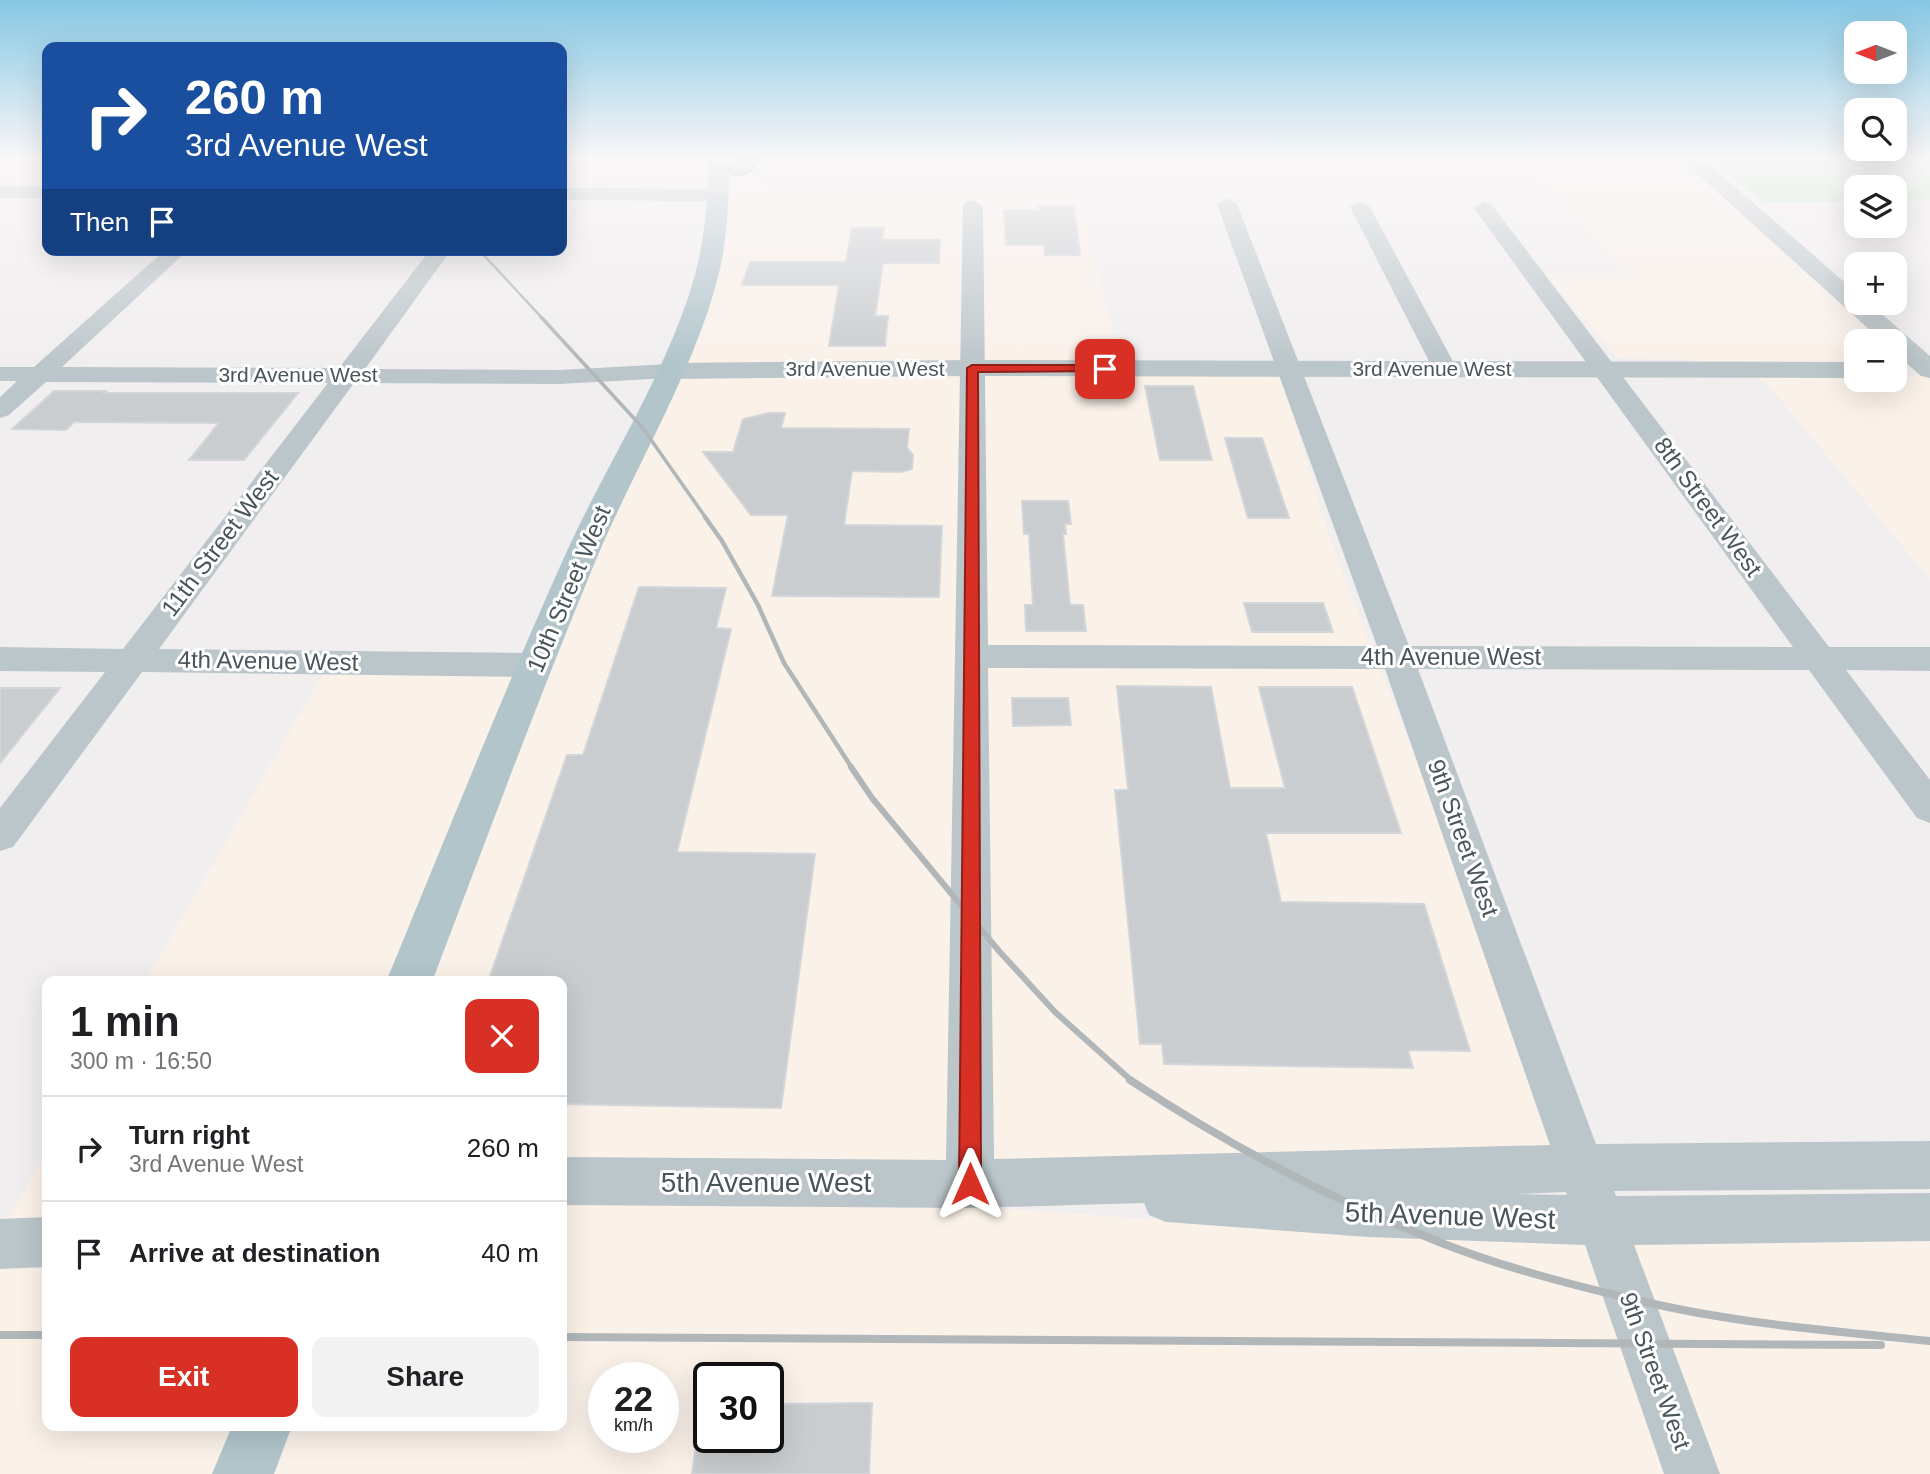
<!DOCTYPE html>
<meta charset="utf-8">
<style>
body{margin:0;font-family:Arial,sans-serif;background:#f2f2f2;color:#202124;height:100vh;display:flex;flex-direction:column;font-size:26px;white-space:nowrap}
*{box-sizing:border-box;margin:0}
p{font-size:23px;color:#757577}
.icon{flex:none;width:38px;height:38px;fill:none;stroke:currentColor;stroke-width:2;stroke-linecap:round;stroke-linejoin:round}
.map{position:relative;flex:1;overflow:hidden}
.drawer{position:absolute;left:42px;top:976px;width:525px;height:455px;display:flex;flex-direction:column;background:#fff;border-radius:14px;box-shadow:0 7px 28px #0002}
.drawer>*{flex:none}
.top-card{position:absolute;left:42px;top:42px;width:525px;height:214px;border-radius:14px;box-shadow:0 7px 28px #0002;background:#1a4fa0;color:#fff;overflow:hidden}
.needle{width:46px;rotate:270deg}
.tools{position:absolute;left:1844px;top:21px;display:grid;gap:14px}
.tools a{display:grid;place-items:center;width:63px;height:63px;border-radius:14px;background:#fff;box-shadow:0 7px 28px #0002;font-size:35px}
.speed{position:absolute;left:588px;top:1362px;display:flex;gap:14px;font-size:35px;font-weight:700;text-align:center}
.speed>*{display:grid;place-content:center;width:91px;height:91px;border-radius:50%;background:#fff;box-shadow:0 7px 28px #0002;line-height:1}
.speed small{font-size:18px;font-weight:400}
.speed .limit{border:4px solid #111;border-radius:10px;background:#fff;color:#111}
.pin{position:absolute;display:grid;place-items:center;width:60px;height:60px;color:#fff;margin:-30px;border-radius:14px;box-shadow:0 4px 10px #0006}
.me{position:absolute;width:77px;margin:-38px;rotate:0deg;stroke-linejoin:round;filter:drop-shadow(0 0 5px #0008)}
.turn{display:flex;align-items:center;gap:24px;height:147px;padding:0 28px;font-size:32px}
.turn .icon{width:91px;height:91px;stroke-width:2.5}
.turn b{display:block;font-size:49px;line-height:60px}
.then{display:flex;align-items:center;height:66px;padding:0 28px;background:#0003;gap:14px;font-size:26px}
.round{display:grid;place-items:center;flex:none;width:74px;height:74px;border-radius:14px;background:#f2f2f2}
.summary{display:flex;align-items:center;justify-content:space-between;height:119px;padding:0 28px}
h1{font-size:42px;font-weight:800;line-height:52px}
.cta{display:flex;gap:14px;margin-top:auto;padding:14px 28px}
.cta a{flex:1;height:80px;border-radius:14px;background:#d93025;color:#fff;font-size:28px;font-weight:800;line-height:80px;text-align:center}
.cta a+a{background:#f2f2f2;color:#202124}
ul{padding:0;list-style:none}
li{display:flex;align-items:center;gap:21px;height:105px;padding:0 28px;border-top:2px solid #e0e0e0}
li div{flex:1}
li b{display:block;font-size:26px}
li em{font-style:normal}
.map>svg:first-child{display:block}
</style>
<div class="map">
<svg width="1930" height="1474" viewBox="0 0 1930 1474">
<rect width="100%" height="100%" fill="#f1eeef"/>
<!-- commercial -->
<path fill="#faf1e9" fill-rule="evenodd" d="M1519,159H1682L1886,341H1857V365L1617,358L1545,274H1626Z
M757,181L787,191H1080L1120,363H984L982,203L964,202L961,363L684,365L716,276L731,195L740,182Z
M961,374L947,1163L562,1159V982H430L608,526L679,376Z
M984,374L1281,375L1330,539L1371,646H987Z
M1752,375L1857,376V380H1895V376H1924L1930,381V579L1769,386Z
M987,666H1379L1426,784L1552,1147L993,1162Z
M324,672L517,675L389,982H145Z
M47,1150V1221H6Z
M562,1202L970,1206L1371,1235L1584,1243L1665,1474H271L289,1426H562ZM604,1377H663V1437H604ZM709,1377H768V1437H709Z
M1930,1240V1474H1720L1633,1243Z
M47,1264V1426H235L216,1474H0V1267Z"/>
<!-- green -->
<path fill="#c1eac6" d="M1709,159H1930V199L1895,200V187H1857V201L1764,203Z"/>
<!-- building -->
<path fill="#c9cdd0" stroke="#d3d6d9" stroke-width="2" d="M1038,206H1074L1080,255H1045L1044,245H1006L1004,210H1038Z
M852,228H884L882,240H940L939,263H883L875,316H888L885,346H829L839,285H742L750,262H846Z
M1145,386H1193L1212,460H1160Z
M54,391H106L104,393H298L244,460H189L219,423L74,422L66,430L12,429Z
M769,413H785L781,428L909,429L907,448L913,455L912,469L901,472L852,471L844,525L942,526L939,597L772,596L788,515H751L703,452H733L743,419Z
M1225,438H1262L1289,518H1248Z
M1022,501H1068L1071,524H1065L1066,534H1063L1070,605H1083L1086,631H1026L1025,605H1033L1029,534H1024Z
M639,587L726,588L716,628L731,629L677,852L815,854L781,1108L562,1104V982H488L567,755H583Z
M1244,603H1323L1333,632H1252Z
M1117,686L1211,687L1230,788H1285L1259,687H1352L1401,833H1266L1281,902L1424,904L1470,1051L1408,1050L1413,1068L1164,1064L1162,1044H1140L1115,790H1128Z
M0,688H60L0,763Z
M1012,698H1068L1071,725L1013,726Z
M872,1403L869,1474H692L697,1437H768V1404Z"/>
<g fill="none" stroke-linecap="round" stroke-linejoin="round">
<defs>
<path id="trunk" d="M737,159H759C752,170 745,177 732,173L729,169Z"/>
</defs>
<!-- trunk casing -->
<use href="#trunk" stroke="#7698a4" stroke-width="4"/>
<!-- minor -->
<path fill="#bbc6ca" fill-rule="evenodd" d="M0,186H47V198H0Z
M562,188L721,189L731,195L721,201L562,200Z
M1227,198L1237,204L1409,646L1793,647L1474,208L1484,202L1491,204L1829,647H1930V671L1846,670L1930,780V823L1917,818L1809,670L1418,669L1596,1144L1930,1141V1189L1614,1191L1616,1196L1930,1193V1241L1634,1245L1720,1474H1664L1585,1245L1368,1237L1166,1222L1149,1215L1144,1203L970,1208L562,1205V1157L946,1160L963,206L966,202L973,200L983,206L988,645L1377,646L1217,204ZM988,668L1385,669L1550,1145L994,1159ZM1566,1192L1567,1195L1515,1194Z
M1360,201L1370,207L1457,369L1454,374L1445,376L1436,374L1433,369L1350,207Z
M165,250H188L62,367L339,368L430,250H451L365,369L559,370L670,364L679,366L682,371L679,376L670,378L559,384L354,383L159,649L537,653L549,657L553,665L549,673L537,677L142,672L13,847L0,851V808L105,672L0,671V647L123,649L328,383L46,382L9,415L0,418V397L17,381H0V367H34Z
M47,1217V1267L0,1269V1219Z"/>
<!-- tertiary -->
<path fill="#bbc6ca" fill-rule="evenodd" d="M1681,159H1703L1857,293V303H1869L1930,356V378L1921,376L1895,353V341H1882Z
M972,360L1857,362V378L972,376L670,379L661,377L657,371L661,365L670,363Z"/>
<!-- primary -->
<path fill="#b1c5cb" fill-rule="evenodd" d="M709,159H729C729,191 728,222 723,254C704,357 633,468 593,567C536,704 485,843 432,982H386C444,842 500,700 562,562C605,464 678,358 700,254C706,222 708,191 709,159Z
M232,1426H292L274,1474H212Z"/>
<!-- trunk -->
<use href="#trunk" fill="#9eb9c2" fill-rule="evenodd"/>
<!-- rail-far4 -->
<path stroke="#b1b6b8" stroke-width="2.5" d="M479,250L543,319"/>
<!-- rail-far3 -->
<path stroke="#b1b6b8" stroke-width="3.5" d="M541,317L642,427L706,518"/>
<!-- rail-far2 -->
<path stroke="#b1b6b8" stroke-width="4.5" d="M705,517L722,541L758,605L784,663L852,768"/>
<!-- rail-far1 -->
<path stroke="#b1b6b8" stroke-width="6" d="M851,767L872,798L999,951L1055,1012L1133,1082"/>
<!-- rail -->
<path stroke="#b1b6b8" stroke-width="8" d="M1130,1080C1228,1145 1330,1199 1439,1242C1509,1270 1594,1291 1668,1307C1754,1325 1843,1332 1930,1341
M0,1335H47
M562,1337L1881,1345"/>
</g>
<!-- sky -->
<linearGradient id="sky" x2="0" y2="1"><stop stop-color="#85c7e4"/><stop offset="0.43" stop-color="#f9f7f8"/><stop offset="1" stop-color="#f9f7f8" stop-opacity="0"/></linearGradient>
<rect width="1930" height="366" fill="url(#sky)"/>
<!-- route -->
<path fill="#d93025" stroke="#8d1f18" stroke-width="2" d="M1105,365L1109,366V371L978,372L981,1184L978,1192L970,1195L963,1192L959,1184L967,368L972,365Z"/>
<g text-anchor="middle" stroke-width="6" stroke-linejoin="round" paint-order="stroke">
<!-- far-street labels -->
<g font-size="21" fill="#48565a" stroke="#fff">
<text x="865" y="376">3rd Avenue West</text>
<text x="1432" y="376">3rd Avenue West</text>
<text x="298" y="382">3rd Avenue West</text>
</g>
<!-- street labels -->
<g font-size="24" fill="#48565a" stroke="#fff">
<text transform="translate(1708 507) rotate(54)" y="8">8th Street West</text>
<text transform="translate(220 543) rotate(-53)" y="8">11th Street West</text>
<text transform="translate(569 589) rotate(-67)" y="8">10th Street West</text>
<text x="1451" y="665">4th Avenue West</text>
<text transform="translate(268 661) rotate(1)" y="8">4th Avenue West</text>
<text transform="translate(1463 838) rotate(70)" y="8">9th Street West</text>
<text transform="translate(1655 1371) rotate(70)" y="8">9th Street West</text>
</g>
<!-- near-street labels -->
<g font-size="28" fill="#48565a" stroke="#fff">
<text x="766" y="1192">5th Avenue West</text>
<text transform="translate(1450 1215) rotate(2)" y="10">5th Avenue West</text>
</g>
</g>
</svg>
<div class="tools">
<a><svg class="needle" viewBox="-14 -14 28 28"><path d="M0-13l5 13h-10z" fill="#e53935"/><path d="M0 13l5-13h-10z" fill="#757577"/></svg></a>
<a><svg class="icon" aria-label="search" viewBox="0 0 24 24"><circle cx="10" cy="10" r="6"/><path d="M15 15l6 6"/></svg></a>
<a><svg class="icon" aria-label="layers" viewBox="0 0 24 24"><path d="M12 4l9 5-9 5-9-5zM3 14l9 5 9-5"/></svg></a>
<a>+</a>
<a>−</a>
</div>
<div class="speed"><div>22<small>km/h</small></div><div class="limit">30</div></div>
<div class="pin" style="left:1105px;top:369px;background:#d93025"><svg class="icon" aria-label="arrive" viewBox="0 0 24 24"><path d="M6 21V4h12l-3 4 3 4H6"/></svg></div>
<svg class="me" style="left:970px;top:1184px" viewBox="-20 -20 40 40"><path d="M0-17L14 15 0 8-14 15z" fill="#d93025" stroke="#fff" stroke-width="4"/></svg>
<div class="top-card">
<div class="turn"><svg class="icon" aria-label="right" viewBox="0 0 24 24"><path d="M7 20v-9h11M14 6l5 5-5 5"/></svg><div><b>260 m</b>3rd Avenue West</div></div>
<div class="then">Then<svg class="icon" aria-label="arrive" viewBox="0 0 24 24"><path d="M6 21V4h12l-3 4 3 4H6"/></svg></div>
</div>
<section class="drawer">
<div class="summary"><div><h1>1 min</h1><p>300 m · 16:50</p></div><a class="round" style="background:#d93025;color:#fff"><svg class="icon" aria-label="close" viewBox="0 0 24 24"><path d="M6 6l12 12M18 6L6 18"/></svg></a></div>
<ul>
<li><svg class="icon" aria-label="right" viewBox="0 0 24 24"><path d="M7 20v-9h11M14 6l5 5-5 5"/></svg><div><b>Turn right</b><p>3rd Avenue West</p></div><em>260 m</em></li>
<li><svg class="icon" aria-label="arrive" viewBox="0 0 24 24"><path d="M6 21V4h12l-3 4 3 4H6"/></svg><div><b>Arrive at destination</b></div><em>40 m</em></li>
</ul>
<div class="cta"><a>Exit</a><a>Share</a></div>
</section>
</div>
